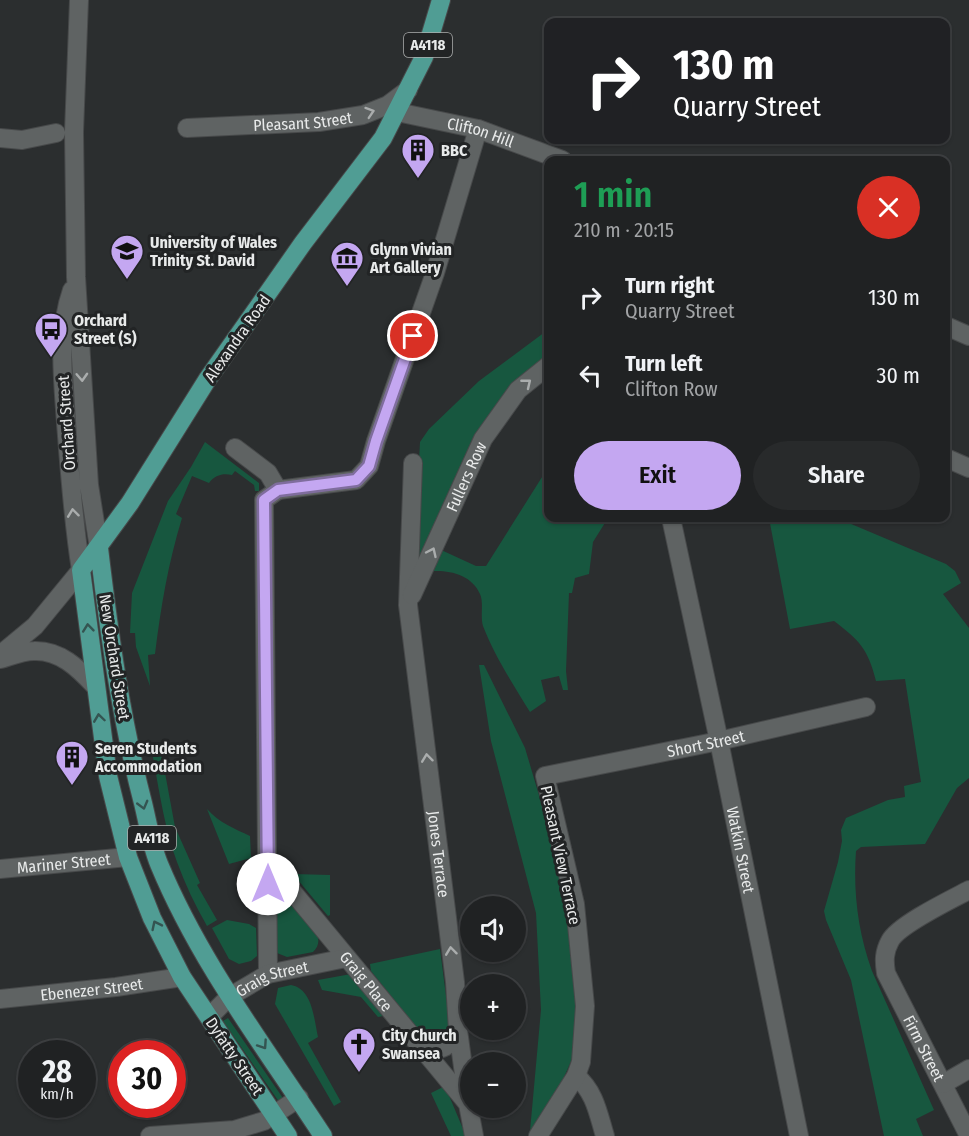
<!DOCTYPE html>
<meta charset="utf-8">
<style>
body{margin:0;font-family:"Fira Sans Condensed",sans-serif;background:#282a2b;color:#f1f3f6;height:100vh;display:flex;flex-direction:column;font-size:22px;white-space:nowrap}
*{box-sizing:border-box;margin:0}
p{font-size:20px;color:#a2a4a6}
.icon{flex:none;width:33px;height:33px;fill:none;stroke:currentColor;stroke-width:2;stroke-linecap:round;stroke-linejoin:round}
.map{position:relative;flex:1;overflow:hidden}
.sheet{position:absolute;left:544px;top:156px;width:406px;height:366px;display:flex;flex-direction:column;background:#202223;border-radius:12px;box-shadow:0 2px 4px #0004,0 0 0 2px #3d3f41}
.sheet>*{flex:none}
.hud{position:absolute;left:544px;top:18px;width:406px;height:126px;border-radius:12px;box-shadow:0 2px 4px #0004,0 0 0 2px #3d3f41;background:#202124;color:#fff;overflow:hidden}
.controls{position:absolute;left:460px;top:896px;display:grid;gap:12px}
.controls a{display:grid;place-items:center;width:66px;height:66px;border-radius:50%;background:#202223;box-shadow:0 2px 4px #0004,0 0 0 2px #3d3f41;font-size:30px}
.speed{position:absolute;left:18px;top:1040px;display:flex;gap:12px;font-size:30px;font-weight:700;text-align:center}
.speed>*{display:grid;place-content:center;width:78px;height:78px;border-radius:50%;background:#202223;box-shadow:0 2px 4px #0004,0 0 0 2px #3d3f41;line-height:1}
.speed small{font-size:15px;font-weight:400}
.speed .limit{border:9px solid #d22;background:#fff;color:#111}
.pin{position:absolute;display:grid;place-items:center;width:51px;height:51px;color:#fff;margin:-26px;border:3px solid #fff;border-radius:50%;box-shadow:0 2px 6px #0007}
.me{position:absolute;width:66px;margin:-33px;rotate:0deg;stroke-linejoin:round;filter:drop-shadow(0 0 4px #0008)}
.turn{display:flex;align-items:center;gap:21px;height:126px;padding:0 30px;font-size:27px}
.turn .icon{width:78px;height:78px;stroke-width:2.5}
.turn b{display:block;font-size:42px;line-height:51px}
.round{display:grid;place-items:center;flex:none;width:63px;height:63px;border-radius:32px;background:#282a2b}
.headline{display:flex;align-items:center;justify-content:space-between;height:102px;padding:0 30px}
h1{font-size:36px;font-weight:600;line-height:45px;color:#1e9e55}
.action{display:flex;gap:12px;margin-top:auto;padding:12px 30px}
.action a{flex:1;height:69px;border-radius:36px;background:#c4a7f1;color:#111;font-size:24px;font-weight:600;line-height:69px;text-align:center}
.action a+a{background:#282a2b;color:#f1f3f6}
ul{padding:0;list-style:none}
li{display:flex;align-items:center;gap:18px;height:78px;padding:0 30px}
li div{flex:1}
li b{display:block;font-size:22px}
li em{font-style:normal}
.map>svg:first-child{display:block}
</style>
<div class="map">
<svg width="969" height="1136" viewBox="0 0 969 1136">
<rect width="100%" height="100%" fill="#2b2e2f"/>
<!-- green -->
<path fill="#17573f" d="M549,329V360L505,393L488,416L474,447L434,524L420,559L414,560L420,442L429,429L479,381Z
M205,442L259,483V491H255L254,485L235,471L232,475C223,473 215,475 209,483L192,476L176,514L182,518C168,564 161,606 155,654L148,655L150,686L136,647L135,633H130L132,593L168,501L191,467Z
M549,466V518H608L593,542L589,574L575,578L572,593H569L566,671L568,690H563L559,676L541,680L546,701L530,712C514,686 494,655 483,626C480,616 484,603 480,594C472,575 450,570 433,571L439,549L476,566H486Z
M769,518H837L946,564L955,571L961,583L943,594L969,628V778L957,788L925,844L861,847L856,851C853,892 858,932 872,971L934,1110L916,1119L923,1136H884L851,980L826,920L824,911L838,862L842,841L841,830L846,818L888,800L905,797L904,786L921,782L905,679L876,681C868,649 860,641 834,621L790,629Z
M479,665H484L525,748L541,802L566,906L574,959L577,1004L572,1059L561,1084L530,1131L541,1010L536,913L491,741Z
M161,751L175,827L200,883L197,885L217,920L207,926C195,905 185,884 177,862C164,827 159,789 152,752Z
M207,809C218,822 235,829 250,836L251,858L229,864Z
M293,874L330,875V915L328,916Z
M289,906H296C305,919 329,937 313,952L287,957L277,953L276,912L280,908Z
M227,920L249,924L256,928L257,956L251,961L239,964L229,959L212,928Z
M440,949L450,1027C444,1037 438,1041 425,1042V1038L371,971L370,964Z
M351,974L389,1012L383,1016L378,1017L361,997L322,990L318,980Z
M291,985C313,989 314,1020 318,1037L308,1043L341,1102L334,1106L275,1004L278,988Z
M228,1018L287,1104L282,1106L223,1021Z
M445,1086L466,1136H451L431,1093Z"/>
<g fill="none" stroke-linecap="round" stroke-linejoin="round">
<defs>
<g id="street">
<path id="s1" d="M397,112L478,129L562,160"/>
<path id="s2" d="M187,128L319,122L363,115L388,105L408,90"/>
<path d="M0,138L22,140L56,133"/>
<path d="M946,326L969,336"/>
<path d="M235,448L268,473L278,490L356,480L369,466L376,441L435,273L478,129"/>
<path d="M946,458L969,468"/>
<path id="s3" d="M413,463L408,605L455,982L458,1030L468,1104"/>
<path id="s4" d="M671,518L719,741L799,1136"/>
<path id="s5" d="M412,595L483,439L518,390L549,365"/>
<path id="s6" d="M267,861L468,1104L474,1136"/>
<path id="s7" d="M0,869L128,857"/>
<path id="s8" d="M969,890C952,899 898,925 890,941C884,952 884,961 886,973L969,1136"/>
<path d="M268,974L264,500L278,490"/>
<path id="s9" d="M0,999L116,987L182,977"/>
<path id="s10" d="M209,1017L229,997L268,974L346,958"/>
<path d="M424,1050C444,1050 449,1048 458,1030"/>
<path d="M576,1076C595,1092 598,1113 605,1136"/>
<path d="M943,1084L969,1069"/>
<path d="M150,1136L234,1130L264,1121L299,1098"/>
<path id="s11" d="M538,1136L576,1076L581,1062L585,1006L575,904L545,776L719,741L866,707"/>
</g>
<path id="secondary" d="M79,0L74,132L76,277L89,485L99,548
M0,655L35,626L81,570C73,521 70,473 66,423C63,379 57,333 72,290
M1,659C11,656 23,651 34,651C60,650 78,668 95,686"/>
<path id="primary" d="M99,548C109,633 121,719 143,803C148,823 151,845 159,864C200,963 265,1047 323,1136
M288,1136L182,977L152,918L128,857L108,776L81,570L130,503L207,380L303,243L383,138L424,57L441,0"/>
</defs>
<!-- street casing -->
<use href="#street" stroke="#47494a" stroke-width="20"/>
<!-- secondary casing -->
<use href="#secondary" stroke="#47494a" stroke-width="20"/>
<!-- primary casing -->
<use href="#primary" stroke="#47494a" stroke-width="20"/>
<!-- street -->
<use href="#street" stroke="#5f6363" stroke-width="18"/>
<!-- secondary -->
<use href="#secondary" stroke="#5f6363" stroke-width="18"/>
<!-- primary -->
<use href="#primary" stroke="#509d94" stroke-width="18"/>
</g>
<!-- one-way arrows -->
<defs><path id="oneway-chevron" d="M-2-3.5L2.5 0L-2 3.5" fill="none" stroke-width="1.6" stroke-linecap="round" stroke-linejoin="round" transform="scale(1.5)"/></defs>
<g stroke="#aaadad">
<use href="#oneway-chevron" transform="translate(370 112) rotate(-18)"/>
<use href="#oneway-chevron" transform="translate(82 377) rotate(87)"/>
<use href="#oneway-chevron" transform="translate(527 383) rotate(-39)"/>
<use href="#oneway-chevron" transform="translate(73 513) rotate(-97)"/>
<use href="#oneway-chevron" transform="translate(432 552) rotate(-65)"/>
<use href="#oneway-chevron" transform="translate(427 758) rotate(-97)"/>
<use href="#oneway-chevron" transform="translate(451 951) rotate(-97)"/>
</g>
<g stroke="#345451">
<use href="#oneway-chevron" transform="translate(88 628) rotate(-96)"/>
<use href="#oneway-chevron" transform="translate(99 718) rotate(-98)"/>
<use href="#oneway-chevron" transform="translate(143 805) rotate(75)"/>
<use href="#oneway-chevron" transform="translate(156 925) rotate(-116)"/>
<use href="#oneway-chevron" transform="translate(263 1045) rotate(56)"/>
</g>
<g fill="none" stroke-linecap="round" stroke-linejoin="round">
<defs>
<path id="route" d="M268,884L264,500L278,490L356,480L369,466L376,441L413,336"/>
</defs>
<!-- route casing -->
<use href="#route" stroke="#7f6d9d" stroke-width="15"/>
<!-- route -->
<use href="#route" stroke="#c4a7f1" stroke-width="10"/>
</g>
<!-- icons -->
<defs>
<symbol id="building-pin" viewBox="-11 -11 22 30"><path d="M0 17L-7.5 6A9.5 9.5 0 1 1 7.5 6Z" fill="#c4a7f1" stroke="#222425"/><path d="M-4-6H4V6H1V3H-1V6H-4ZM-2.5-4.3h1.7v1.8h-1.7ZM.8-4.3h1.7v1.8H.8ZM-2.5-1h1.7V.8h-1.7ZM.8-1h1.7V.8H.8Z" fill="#111"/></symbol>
<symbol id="university-pin" viewBox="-11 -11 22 30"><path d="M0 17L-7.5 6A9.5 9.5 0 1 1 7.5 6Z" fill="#c4a7f1" stroke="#222425"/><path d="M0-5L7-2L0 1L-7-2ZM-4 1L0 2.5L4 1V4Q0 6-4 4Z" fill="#111"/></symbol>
<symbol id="museum-pin" viewBox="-11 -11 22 30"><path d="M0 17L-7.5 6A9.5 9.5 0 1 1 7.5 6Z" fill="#c4a7f1" stroke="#222425"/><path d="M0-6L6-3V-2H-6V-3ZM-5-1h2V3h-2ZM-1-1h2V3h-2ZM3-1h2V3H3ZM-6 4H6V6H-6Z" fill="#111"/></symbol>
<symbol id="bus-pin" viewBox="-11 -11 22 30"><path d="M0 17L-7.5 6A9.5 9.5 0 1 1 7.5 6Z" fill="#c4a7f1" stroke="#222425"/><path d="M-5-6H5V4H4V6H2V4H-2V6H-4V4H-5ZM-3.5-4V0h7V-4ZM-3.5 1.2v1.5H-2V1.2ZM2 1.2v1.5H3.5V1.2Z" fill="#111"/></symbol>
<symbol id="church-pin" viewBox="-11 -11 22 30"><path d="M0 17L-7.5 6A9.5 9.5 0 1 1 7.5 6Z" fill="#c4a7f1" stroke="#222425"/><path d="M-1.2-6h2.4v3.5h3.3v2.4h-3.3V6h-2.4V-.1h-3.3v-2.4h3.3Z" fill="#111"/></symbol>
</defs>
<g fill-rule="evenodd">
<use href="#building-pin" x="399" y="131" width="38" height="52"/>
<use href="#university-pin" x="108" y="232" width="38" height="52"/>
<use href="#museum-pin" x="328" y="239" width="38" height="52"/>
<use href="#bus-pin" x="32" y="310" width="38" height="52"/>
<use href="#building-pin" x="53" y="738" width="38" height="52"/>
<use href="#church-pin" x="340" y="1025" width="38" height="52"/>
</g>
<g text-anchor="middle" stroke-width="6" stroke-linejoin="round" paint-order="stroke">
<!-- shield labels -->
<g fill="#222425" stroke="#adafaf" stroke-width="1.5">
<rect x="404" y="33" width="48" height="24" rx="4.5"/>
<rect x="128" y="826" width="48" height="24" rx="4.5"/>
</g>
<g font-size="15" font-weight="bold" fill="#e8eaea">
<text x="428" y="50">A4118</text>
<text x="152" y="843">A4118</text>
</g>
<!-- street labels -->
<g font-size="16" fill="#e8eaea" stroke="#222425">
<text dy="6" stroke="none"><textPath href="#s2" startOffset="116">Pleasant Street</textPath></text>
<text dy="6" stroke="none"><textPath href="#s1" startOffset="86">Clifton Hill</textPath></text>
<text transform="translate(237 338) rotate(-55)" y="6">Alexandra Road</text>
<text transform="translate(66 423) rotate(-94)" y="6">Orchard Street</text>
<text dy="6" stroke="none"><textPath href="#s5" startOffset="130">Fullers Row</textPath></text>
<text transform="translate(115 657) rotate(81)" y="6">New Orchard Street</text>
<text dy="6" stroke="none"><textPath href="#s11" startOffset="540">Short Street</textPath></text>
<text dy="6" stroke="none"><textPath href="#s4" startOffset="339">Watkin Street</textPath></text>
<text dy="6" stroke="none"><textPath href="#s3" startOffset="393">Jones Terrace</textPath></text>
<text transform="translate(561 855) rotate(78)" y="6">Pleasant View Terrace</text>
<text dy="6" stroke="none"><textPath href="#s7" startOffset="64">Mariner Street</textPath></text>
<text dy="6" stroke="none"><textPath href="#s10" startOffset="76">Graig Street</textPath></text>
<text dy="6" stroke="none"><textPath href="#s6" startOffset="156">Graig Place</textPath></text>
<text dy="6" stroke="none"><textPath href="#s9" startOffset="92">Ebenezer Street</textPath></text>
<text dy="6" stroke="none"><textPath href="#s8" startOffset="212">Firm Street</textPath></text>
<text transform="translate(235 1056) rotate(56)" y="6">Dyfatty Street</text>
</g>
<!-- poi labels -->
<g font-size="16" font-weight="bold" fill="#e8eaea" stroke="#222425" text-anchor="start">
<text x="441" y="156">BBC</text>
<text x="150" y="248">University of Wales<tspan x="150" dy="18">Trinity St. David</tspan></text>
<text x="370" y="255">Glynn Vivian<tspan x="370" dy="18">Art Gallery</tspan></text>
<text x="74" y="326">Orchard<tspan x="74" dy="18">Street (S)</tspan></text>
<text x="95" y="754">Seren Students<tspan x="95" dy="18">Accommodation</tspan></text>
<text x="382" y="1041">City Church<tspan x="382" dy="18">Swansea</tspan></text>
</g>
</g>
</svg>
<div class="controls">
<a><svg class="icon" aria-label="sound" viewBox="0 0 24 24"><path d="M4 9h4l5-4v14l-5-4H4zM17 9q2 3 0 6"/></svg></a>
<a>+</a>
<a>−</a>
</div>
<div class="speed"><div>28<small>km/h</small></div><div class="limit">30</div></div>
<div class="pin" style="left:413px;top:336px;background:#d93025"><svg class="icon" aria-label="arrive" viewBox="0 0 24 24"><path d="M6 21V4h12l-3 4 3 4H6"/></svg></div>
<svg class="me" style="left:268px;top:884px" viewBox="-20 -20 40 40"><circle r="19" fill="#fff"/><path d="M0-13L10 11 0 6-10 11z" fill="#c4a7f1"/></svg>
<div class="hud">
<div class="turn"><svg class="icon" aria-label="right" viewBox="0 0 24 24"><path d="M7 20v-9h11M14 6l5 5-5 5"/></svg><div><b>130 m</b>Quarry Street</div></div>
</div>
<section class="sheet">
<div class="headline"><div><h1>1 min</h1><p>210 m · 20:15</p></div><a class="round" style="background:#d93025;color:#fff"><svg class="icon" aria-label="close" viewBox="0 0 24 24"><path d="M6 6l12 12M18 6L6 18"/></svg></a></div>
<ul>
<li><svg class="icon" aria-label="right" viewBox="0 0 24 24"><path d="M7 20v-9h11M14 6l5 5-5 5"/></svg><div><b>Turn right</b><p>Quarry Street</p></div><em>130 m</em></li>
<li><svg class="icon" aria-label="left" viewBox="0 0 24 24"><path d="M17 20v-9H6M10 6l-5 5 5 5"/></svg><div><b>Turn left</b><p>Clifton Row</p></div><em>30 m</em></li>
</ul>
<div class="action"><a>Exit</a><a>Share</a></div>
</section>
</div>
